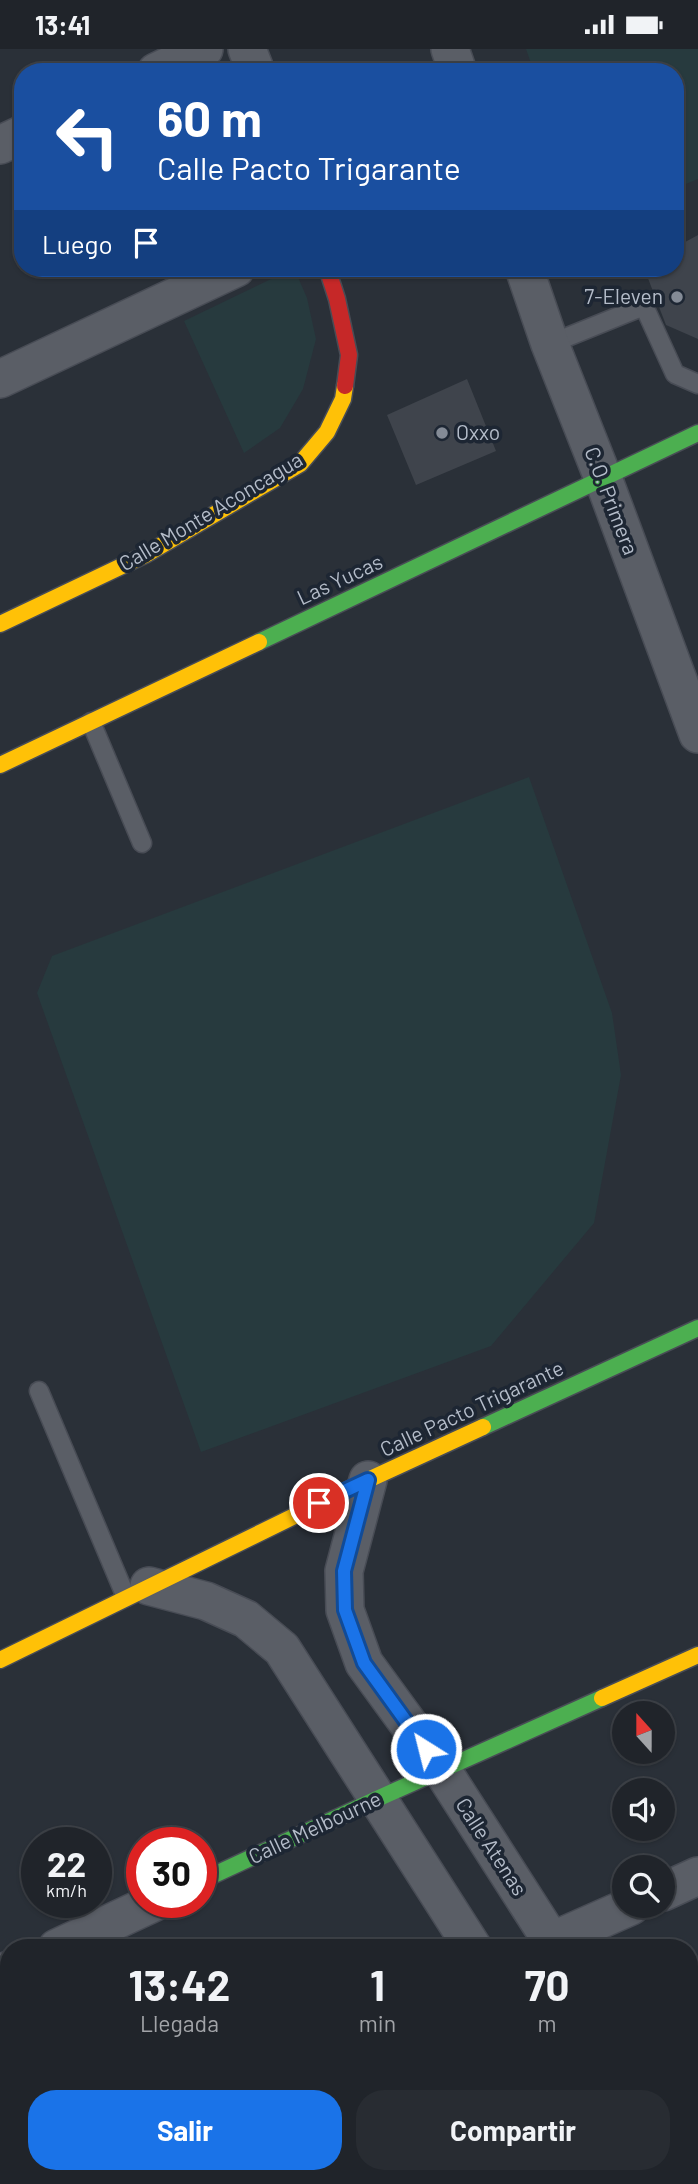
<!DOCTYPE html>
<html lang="es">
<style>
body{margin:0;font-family:Barlow,sans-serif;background:#282c32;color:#f1f3f6;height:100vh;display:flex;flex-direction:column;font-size:26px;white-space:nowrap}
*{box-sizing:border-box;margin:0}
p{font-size:23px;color:#a2a4a8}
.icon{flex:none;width:38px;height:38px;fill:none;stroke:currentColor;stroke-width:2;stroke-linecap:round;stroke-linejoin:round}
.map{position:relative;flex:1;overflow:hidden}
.side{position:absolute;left:0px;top:1890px;width:698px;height:245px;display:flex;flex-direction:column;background:#20242a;border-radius:28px 28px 0 0;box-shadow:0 2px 5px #0004,0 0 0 2px #3d4147}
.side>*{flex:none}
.guide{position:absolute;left:14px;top:14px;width:670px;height:214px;border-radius:28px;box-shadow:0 2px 5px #0004,0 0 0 2px #3d4147;background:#1a4fa0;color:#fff;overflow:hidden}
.needle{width:46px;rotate:339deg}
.tools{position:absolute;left:612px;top:1652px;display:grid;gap:14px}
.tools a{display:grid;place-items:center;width:63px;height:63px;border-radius:50%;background:#20242a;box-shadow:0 2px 5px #0004,0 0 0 2px #3d4147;font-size:35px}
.speed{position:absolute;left:21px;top:1778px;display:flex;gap:14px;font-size:35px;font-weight:700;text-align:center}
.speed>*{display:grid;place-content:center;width:91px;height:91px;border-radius:50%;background:#20242a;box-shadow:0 2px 5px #0004,0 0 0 2px #3d4147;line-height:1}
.speed small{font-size:18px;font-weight:400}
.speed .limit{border:10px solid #d22;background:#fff;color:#111}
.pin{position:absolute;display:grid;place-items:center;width:60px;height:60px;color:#fff;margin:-30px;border:4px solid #fff;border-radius:50%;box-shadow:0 2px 7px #0007}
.me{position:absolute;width:77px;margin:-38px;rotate:324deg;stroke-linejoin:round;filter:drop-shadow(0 0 5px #0008)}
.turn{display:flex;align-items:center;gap:24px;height:147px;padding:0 28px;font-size:32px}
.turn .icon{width:91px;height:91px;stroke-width:2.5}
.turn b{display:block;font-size:49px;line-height:60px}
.then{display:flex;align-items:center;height:66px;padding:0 28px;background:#0003;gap:14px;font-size:26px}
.eta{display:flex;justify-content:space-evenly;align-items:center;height:119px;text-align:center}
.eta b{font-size:42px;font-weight:700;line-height:49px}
.action{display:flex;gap:14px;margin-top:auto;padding:14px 28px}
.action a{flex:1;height:80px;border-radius:28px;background:#1a73e8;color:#fff;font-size:28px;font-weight:700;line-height:80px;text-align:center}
.action a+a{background:#282c32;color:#f1f3f6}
.status{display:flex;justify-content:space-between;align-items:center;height:49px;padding:0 35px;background:#20242a;direction:ltr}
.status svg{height:19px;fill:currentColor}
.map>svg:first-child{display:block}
</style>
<div class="status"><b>13:41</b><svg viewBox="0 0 49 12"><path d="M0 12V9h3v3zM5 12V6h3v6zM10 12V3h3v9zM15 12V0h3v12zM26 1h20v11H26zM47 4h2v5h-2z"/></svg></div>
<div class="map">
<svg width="698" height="2135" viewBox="0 0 698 2135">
<rect width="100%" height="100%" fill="#2a3038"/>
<!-- green -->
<path fill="#273a3e" d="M526,0H698V130L676,139V23H534Z
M294,219L307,249L316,290L303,340L280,379L244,404L184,272Z
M529,728L612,964L621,1026L594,1174L491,1297L201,1403L37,944L52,907Z"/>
<!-- building -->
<path fill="#3f444c" d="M698,186V290L666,276L644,219H676V198Z
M467,330L496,402L416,436L387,366Z"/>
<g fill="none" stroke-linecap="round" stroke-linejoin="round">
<defs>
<path id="lane" d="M550,295L644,257L675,325L698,335
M91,673L142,794
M39,1342L126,1548"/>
<path id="street" d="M247,0L256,23
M450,0L458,23
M156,23L204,0
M0,96L23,85
M524,219L550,295L603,429L698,685
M0,330L236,219
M368,1431L344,1522L345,1561L364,1614L442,1721L556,1899
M149,1537L206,1552L246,1570L282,1600L473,1899
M663,1843L698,1827
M552,1892L631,1857
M57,1899L155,1853
M0,1925L9,1921
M690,2054L698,2050
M596,2126L599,2135
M675,2126L680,2135
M42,2135L61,2126
M515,2135L535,2126"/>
<path id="fast" d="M259,593L698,384
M483,1378L698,1279
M201,1832L379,1749L602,1649"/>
<path id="slow" d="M0,575L145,506L300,415L327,383L343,350L345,337
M0,716L259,593
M0,1611L368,1431L483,1378
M602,1649L698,1606"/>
<path id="jam" d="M327,219L337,250L349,306L345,337"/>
</defs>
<!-- lane casing -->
<use href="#lane" stroke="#484c55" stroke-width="21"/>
<!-- street casing -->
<use href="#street" stroke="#484c55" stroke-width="40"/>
<!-- fast casing -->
<use href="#fast" stroke="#484c55" stroke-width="19"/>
<!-- slow casing -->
<use href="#slow" stroke="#484c55" stroke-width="19"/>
<!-- jam casing -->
<use href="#jam" stroke="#484c55" stroke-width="19"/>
<!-- lane -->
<use href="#lane" stroke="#5a5e66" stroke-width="18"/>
<!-- street -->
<use href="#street" stroke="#5a5e66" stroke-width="37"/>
<!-- fast -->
<use href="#fast" stroke="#4caf50" stroke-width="16"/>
<!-- slow -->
<use href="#slow" stroke="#ffc107" stroke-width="16"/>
<!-- jam -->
<use href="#jam" stroke="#c62828" stroke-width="16"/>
</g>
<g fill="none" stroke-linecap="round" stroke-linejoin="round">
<defs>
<path id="route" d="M319,1454L368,1431L344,1522L345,1561L364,1614L426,1700"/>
</defs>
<!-- route casing -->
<use href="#route" stroke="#114b97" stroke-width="18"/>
<!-- route -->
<use href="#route" stroke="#1a73e8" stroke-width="12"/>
</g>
<!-- markers -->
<g fill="#848b96" stroke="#1d2633" stroke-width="2.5">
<circle cx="677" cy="248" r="7"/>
<circle cx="442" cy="384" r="7"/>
</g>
<g text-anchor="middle" stroke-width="7" stroke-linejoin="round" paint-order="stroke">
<!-- poi labels -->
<g font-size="21" fill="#b4bcc9" stroke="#1d2633" text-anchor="end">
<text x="663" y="255">7-Eleven</text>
<text x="456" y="391" text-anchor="start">Oxxo</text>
</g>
<!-- street labels -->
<g font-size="21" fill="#b4bcc9" stroke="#1d2633">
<text transform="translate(611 452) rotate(69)" y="7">C.O. Primera</text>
<text transform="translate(211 463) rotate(-31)" y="7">Calle Monte Aconcagua</text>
<text transform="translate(340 531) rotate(-25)" y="7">Las Yucas</text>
<text transform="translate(472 1360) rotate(-25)" y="7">Calle Pacto Trigarante</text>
<text transform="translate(315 1779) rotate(-25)" y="7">Calle Melbourne</text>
<text transform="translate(491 1798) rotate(57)" y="7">Calle Atenas</text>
</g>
</g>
</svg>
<div class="tools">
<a><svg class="needle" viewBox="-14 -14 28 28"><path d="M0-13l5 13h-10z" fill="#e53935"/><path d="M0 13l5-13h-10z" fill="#a2a4a8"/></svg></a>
<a><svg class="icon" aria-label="sound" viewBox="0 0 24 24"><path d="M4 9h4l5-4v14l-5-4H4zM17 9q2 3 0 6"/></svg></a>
<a><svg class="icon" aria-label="search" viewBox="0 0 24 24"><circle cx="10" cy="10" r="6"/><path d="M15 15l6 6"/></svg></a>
</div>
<div class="speed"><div>22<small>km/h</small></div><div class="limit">30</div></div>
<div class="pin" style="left:319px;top:1454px;background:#d93025"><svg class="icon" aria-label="arrive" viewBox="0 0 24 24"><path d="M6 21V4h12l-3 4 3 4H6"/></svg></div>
<svg class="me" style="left:426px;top:1700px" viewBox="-20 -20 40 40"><circle r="17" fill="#1a73e8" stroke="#fff" stroke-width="3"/><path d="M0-11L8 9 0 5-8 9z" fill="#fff"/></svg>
<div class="guide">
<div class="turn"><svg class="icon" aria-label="left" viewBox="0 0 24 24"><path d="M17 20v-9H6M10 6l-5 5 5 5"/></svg><div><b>60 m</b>Calle Pacto Trigarante</div></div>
<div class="then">Luego<svg class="icon" aria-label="arrive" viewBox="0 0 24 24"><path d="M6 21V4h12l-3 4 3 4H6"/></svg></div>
</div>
<section class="side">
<div class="eta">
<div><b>13:42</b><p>Llegada</p></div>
<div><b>1</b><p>min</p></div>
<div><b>70</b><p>m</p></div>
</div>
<div class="action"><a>Salir</a><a>Compartir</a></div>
</section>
</div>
